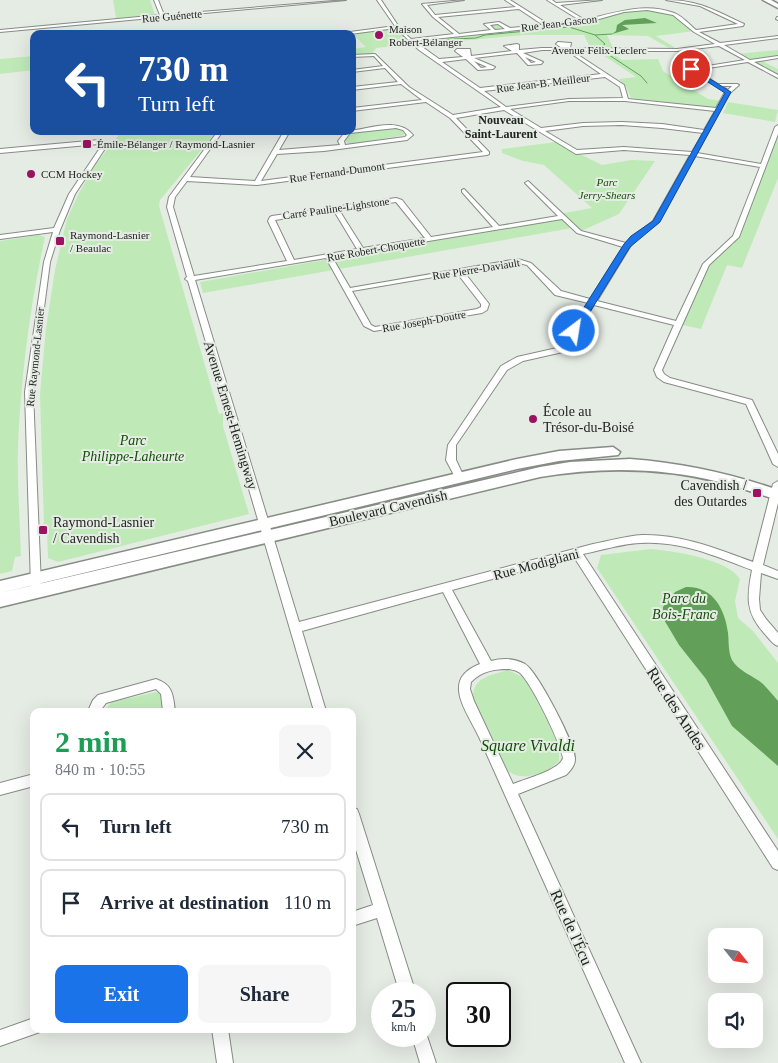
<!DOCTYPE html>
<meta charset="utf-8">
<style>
body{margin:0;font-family:Georgia,serif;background:#f6f6f7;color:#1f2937;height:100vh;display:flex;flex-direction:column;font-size:19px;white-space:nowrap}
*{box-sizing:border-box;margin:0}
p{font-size:16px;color:#747a83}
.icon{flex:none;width:28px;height:28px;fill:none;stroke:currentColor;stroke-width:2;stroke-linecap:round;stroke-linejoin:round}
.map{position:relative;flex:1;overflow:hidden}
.panel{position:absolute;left:30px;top:708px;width:326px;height:325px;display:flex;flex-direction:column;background:#fff;border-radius:10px;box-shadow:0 5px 20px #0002}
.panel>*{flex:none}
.top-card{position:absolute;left:30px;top:30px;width:326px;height:105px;border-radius:10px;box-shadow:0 5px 20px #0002;background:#1a4fa0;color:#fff;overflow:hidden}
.needle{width:32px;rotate:120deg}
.fabs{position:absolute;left:708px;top:928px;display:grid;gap:10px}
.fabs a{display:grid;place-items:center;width:55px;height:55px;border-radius:10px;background:#fff;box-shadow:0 5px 20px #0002;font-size:25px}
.speed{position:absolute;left:371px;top:982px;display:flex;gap:10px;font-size:25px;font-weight:700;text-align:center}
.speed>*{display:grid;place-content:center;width:65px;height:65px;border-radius:50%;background:#fff;box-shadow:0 5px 20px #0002;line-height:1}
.speed small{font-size:12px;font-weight:400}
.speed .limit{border:2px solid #111;border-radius:8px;background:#fff;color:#111}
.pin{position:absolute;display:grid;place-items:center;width:42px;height:42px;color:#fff;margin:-21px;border:2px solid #fff;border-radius:50%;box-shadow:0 1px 5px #0007}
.me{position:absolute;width:55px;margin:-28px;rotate:31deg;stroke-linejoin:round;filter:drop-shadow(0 0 4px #0008)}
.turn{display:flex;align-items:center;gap:18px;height:105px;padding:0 25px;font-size:22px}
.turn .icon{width:65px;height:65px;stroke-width:2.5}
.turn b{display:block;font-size:35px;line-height:42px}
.round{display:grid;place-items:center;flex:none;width:52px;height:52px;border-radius:10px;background:#f6f6f7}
.overview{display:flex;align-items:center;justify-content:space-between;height:85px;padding:0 25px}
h1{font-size:30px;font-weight:600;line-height:38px;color:#1e9e55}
.cta{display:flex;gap:10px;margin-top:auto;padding:10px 25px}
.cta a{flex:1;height:58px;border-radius:10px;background:#1a73e8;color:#fff;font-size:20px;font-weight:600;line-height:58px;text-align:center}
.cta a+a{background:#f6f6f7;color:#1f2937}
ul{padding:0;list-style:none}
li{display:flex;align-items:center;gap:15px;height:68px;margin:0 10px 8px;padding:0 15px;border:2px solid #e0e1e3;border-radius:10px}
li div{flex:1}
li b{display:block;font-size:19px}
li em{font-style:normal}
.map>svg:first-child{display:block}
</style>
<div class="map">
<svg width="778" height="1063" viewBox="0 0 778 1063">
<rect width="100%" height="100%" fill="#e5ece4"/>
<!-- green -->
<path fill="#bfeab8" d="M113,0H150L155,15L116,18Z
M640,9L674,14L695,31L656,36L679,50H672L648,36L607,35L613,48L590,47L584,35H524L417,45L410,40L494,30L488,25L499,23L506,28L585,22L619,12Z
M396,29L414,44L376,48L372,54L353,56V49L366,47L351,32Z
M778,50V57L760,60L778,69V77L737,54Z
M597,51H609L622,60L658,59L663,71L708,99L722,101L717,108H713L631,98L626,87L619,79L636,77Z
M34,56V70L0,74V59Z
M728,102L778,110L775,122L723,113Z
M395,127L401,128L405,135L352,144L344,141L347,135L350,133Z
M778,127V178L742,268L727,265L701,329L678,324L706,264L730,245Z
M122,131H217L160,200L159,206L219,414L223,413V426L249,514L58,562L48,558L47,531L44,526L40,394L46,328L55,270L67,219L79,193L95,165Z
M556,142L602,165L631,160L655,161L619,214L579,232L559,214L592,208L544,165L523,161L502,153V149Z
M555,219L563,220L572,228L203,293L200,282Z
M38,235L45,237C30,306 21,375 18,446C17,482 20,520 21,556L15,557L12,571L0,574V241Z
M651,549C673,551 728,559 740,579L735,601L738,618L753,631L778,663V839L597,568L601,555Z
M508,670L526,679L559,744V761C547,774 522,782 508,771L473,697C473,677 492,675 508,670Z
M156,692L164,696L166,711H104L112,702Z"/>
<!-- water -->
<path fill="#62a05a" d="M645,18L657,23L622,25L629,29L612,34L616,31L617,25L625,20Z
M686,587C713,586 725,609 728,633C729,641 728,652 732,660C738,671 754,676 763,684C768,689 773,695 778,701V766L732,726L706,679L679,645L663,618V607L675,592Z"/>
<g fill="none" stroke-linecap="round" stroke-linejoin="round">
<!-- stream -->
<path stroke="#62a05a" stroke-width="1" d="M433,40L476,38L485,35L569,27L595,35
M601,47L605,44L595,35L612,34
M603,51L641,76L647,83"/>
<defs>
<path id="street" d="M154,0H158L164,15L346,0L0,32V30L160,15Z
M377,0H381L401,30L411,39L454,34L433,17L422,4L464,0L427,5L435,15L516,7L505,0H510L548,24L581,21L547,0H552L556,3L602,0L560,5L585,20C614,13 644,2 674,13C682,16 689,24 696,30L738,24L700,6L666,0C699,0 716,11 744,24L743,26L699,32L720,43L778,36V38L724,45L750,60L778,56V58L754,62L778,75V78L748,62L695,70L718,84H737L739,85L730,93L697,153L761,164L775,127L778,125V134L739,237L709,265L662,370L664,374L670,378L752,400L778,454V467L773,464L746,404L664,382L657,377L654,370L674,325L594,305L569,346L563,352L523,361L507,370L456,445V460L464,477L462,479H456L446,460L448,445L501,366L517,357L557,348L562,345L588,303L555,295L527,265L518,263L464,272L489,304L487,310L482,313L374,331L364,326L326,258L195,280L299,622L593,544C609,541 626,536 642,535C681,534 718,549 753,562L773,484L778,481V503L763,565L778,571V579L761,573L759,599L760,610L766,619L778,633V646C772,644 768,637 764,633C745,612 747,596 752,570C716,556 679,540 640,543C621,544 602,550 583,554L778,851V870L773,868L574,557L452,590L491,661C502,658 514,658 525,664C537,671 576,745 575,759C575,766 570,771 566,775L518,794L641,1063H625L479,737C467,711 440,679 480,664L443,592L302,631L326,711H314L188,281L185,279L187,277L167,207L169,197L218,131H223L190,177L255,181L284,131H290L279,150L340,145L338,141L346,131C365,131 397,115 413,135L407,140L324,151L277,154L261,181L483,152L450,118L426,102L352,111V108L422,100L401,84L352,90V87L398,82L385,68L352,72V70L383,66L374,56L352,57V55L375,54L409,87L453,115L501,107L419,50L396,28L350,34H335L395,26ZM519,9L543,25L510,28L499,22L484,24L491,30L459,34L438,17ZM647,10L673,15L694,32L715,44L677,49L570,48L571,43L558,42L556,44L562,48H542L519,50V45L517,44L504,46L512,51L471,56L470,49H457L455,51L463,57L439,59L414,41L585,23L624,12ZM498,24L505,29L495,30L490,25ZM719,46L745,60L689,69L725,92L716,108L628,99L624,85L572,51H677ZM542,50H566L601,74L480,88L442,62L466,59L478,70L493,69L495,67L474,58L517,53L528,65L541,64L543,62L523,53ZM525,57L536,62L531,63ZM474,61L487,67L481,68ZM605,77L620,87L623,98L569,99L506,107L484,91ZM722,86H732L728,90ZM569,101H625L715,111L704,130L662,124L622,122L583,123L541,128L510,109ZM504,110L576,154L624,150L690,155L653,221L632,237L626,243L581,231L528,181L525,183L558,216L499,226L464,189L462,190V192L493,227L431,237L402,200L396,198L272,216L270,217L268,221L287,261L194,276L173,207L175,197L187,181L257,185L487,155L489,154V152L456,118ZM622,125L662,128L703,133L692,152L624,147L577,150L545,131L583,126ZM396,128L403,130L407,135L405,137L345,145L344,141L350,133ZM695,156L760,167L733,236L703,264L676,321L597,301L630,247L636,239L658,223ZM396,202L425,238L363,248L339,210ZM334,211L357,249L294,260L275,220ZM562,219L577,233L623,247L590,299L561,291L531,263L518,259L350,288L332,257ZM457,273L481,304V307L477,309L375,327L371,325L352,291ZM509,669C513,670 516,670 520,673C532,684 560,742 563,758C560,770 525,779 513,784L474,701L470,689L471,682C482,671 494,669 509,669Z
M777,17H778V20L776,19Z
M99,140L108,144L75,194L60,230L50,262L33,392L41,586L40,589H32L31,586L25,392L44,262L53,232L0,239V235L54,228L69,194L102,145L99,144L0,153V149Z
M156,679C173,685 173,695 175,711H163L161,694L156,689L106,703L100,711H88L93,700L98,695Z
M34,774V786L0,795V783Z
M352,808L357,809L359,814L416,994H400L377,918L352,926V912L373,905L352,837Z
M34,1018V1029H41L40,1032L0,1046V1030Z
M212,1029H228L233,1063H217Z
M425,1030L436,1063H420L412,1036H425Z"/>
<path id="secondary" d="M613,447L620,452L618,455L559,461L517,469L0,593V581L517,459L559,451Z
M630,459C682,463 729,473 778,490V500C758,494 739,487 719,482C659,467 600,467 540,477L0,607V593L540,467L570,462Z"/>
<path id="primary" d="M763,0H771L778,4V8Z"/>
</defs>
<!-- street casing -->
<use href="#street" stroke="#868c85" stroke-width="2"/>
<!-- secondary casing -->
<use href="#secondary" stroke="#868c85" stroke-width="3"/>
<!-- primary casing -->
<use href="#primary" stroke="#868c85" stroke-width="3"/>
<!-- street -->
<use href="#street" fill="#fff" fill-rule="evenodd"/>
<!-- secondary -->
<use href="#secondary" fill="#fff" fill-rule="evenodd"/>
<!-- primary -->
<use href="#primary" fill="#fff" fill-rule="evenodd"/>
</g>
<!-- route -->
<path fill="#1a73e8" stroke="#114b97" d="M691,67L731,92L660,222L630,247L577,333H571L569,331L624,244L631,236L653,221L725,93L689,70Z"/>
<!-- markers -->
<g fill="#9b1263" stroke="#e5ece4" stroke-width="2">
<circle cx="379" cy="35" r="5"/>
<rect x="82" y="139" width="10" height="10" rx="2.5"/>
<circle cx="31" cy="174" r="5"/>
<rect x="55" y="236" width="10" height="10" rx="2.5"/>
<circle cx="533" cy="419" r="5"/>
<rect x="752" y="488" width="10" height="10" rx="2.5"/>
<rect x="38" y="525" width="10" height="10" rx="2.5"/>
</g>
<g text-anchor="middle" stroke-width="4" stroke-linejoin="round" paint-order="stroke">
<!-- far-street labels -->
<g font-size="11" fill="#222421" stroke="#e5ece4">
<text transform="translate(172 16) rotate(-5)" y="4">Rue Guénette</text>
<text transform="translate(559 23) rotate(-7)" y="4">Rue Jean-Gascon</text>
<text x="599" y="54">Avenue Félix-Leclerc</text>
<text transform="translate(543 83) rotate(-7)" y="4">Rue Jean-B. Meilleur</text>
<text transform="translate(337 172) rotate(-8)" y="4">Rue Fernand-Dumont</text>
<text transform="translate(336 208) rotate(-8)" y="4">Carré Pauline-Lighstone</text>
<text transform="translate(376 249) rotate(-10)" y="4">Rue Robert-Choquette</text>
<text transform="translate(476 269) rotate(-9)" y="4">Rue Pierre-Daviault</text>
<text transform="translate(424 321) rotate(-10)" y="4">Rue Joseph-Doutre</text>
<text transform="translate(35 357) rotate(-84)" y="4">Rue Raymond-Lasnier</text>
</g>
<!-- far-poi labels -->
<g font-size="11" fill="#222421" stroke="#e5ece4" text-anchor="start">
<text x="389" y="33">Maison<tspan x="389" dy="13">Robert-Bélanger</tspan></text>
<text x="97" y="148">Émile-Bélanger / Raymond-Lasnier</text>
<text x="41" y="178">CCM Hockey</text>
<text x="70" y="239">Raymond-Lasnier<tspan x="70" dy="13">/ Beaulac</tspan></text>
</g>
<!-- far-park labels -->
<g font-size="11" font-style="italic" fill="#0f4f04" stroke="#e5ece4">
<text x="607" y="186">Parc<tspan x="607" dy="13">Jerry-Shears</tspan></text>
</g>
<!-- far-neighbourhood labels -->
<g font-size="12" font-weight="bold" fill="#222421" stroke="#e5ece4">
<text x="501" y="124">Nouveau<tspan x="501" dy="14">Saint-Laurent</tspan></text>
</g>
<!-- poi labels -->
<g font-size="14" fill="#222421" stroke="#e5ece4" text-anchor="start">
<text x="543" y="416">École au<tspan x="543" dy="16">Trésor-du-Boisé</tspan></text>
<text x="747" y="490" text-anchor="end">Cavendish /<tspan x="747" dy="16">des Outardes</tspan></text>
<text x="53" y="527">Raymond-Lasnier<tspan x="53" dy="16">/ Cavendish</tspan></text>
</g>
<!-- street labels -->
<g font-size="14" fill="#222421" stroke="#e5ece4">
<text transform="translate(231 415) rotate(73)" y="5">Avenue Ernest-Hemingway</text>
<text transform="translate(388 508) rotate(-13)" y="5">Boulevard Cavendish</text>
<text transform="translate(536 564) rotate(-15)" y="5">Rue Modigliani</text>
</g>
<!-- park labels -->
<g font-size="14" font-style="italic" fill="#0f4f04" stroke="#e5ece4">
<text x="133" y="445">Parc<tspan x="133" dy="16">Philippe-Laheurte</tspan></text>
<text x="684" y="603">Parc du<tspan x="684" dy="16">Bois-Franc</tspan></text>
</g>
<!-- near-street labels -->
<g font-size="16" fill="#222421" stroke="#e5ece4">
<text transform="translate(677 708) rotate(57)" y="6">Rue des Andes</text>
<text transform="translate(572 927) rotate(66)" y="6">Rue de l'Écu</text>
</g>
<!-- near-park labels -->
<g font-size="16" font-style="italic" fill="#0f4f04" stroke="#e5ece4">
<text x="528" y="751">Square Vivaldi</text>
</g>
</g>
</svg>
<div class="fabs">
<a><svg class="needle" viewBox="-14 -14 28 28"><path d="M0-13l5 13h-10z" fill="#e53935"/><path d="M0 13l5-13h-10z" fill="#747a83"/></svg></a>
<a><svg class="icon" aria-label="sound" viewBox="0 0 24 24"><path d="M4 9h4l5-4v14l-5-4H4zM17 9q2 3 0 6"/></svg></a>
</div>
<div class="speed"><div>25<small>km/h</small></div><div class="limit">30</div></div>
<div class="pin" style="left:691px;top:69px;background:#d93025"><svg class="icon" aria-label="arrive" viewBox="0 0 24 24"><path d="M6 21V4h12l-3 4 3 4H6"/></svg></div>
<svg class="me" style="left:574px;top:331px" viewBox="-20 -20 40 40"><circle r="17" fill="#1a73e8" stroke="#fff" stroke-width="3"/><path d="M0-11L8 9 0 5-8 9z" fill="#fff"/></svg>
<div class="top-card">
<div class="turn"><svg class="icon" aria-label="left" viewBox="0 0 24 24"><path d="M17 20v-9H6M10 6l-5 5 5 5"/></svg><div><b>730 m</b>Turn left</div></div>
</div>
<section class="panel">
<div class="overview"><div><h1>2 min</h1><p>840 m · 10:55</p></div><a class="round"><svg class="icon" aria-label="close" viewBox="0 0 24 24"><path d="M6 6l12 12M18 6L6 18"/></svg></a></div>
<ul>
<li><svg class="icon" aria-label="left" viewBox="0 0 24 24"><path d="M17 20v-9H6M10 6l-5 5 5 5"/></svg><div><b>Turn left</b></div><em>730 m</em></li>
<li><svg class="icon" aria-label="arrive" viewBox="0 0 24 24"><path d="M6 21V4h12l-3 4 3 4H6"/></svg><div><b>Arrive at destination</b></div><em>110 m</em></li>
</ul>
<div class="cta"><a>Exit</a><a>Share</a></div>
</section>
</div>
